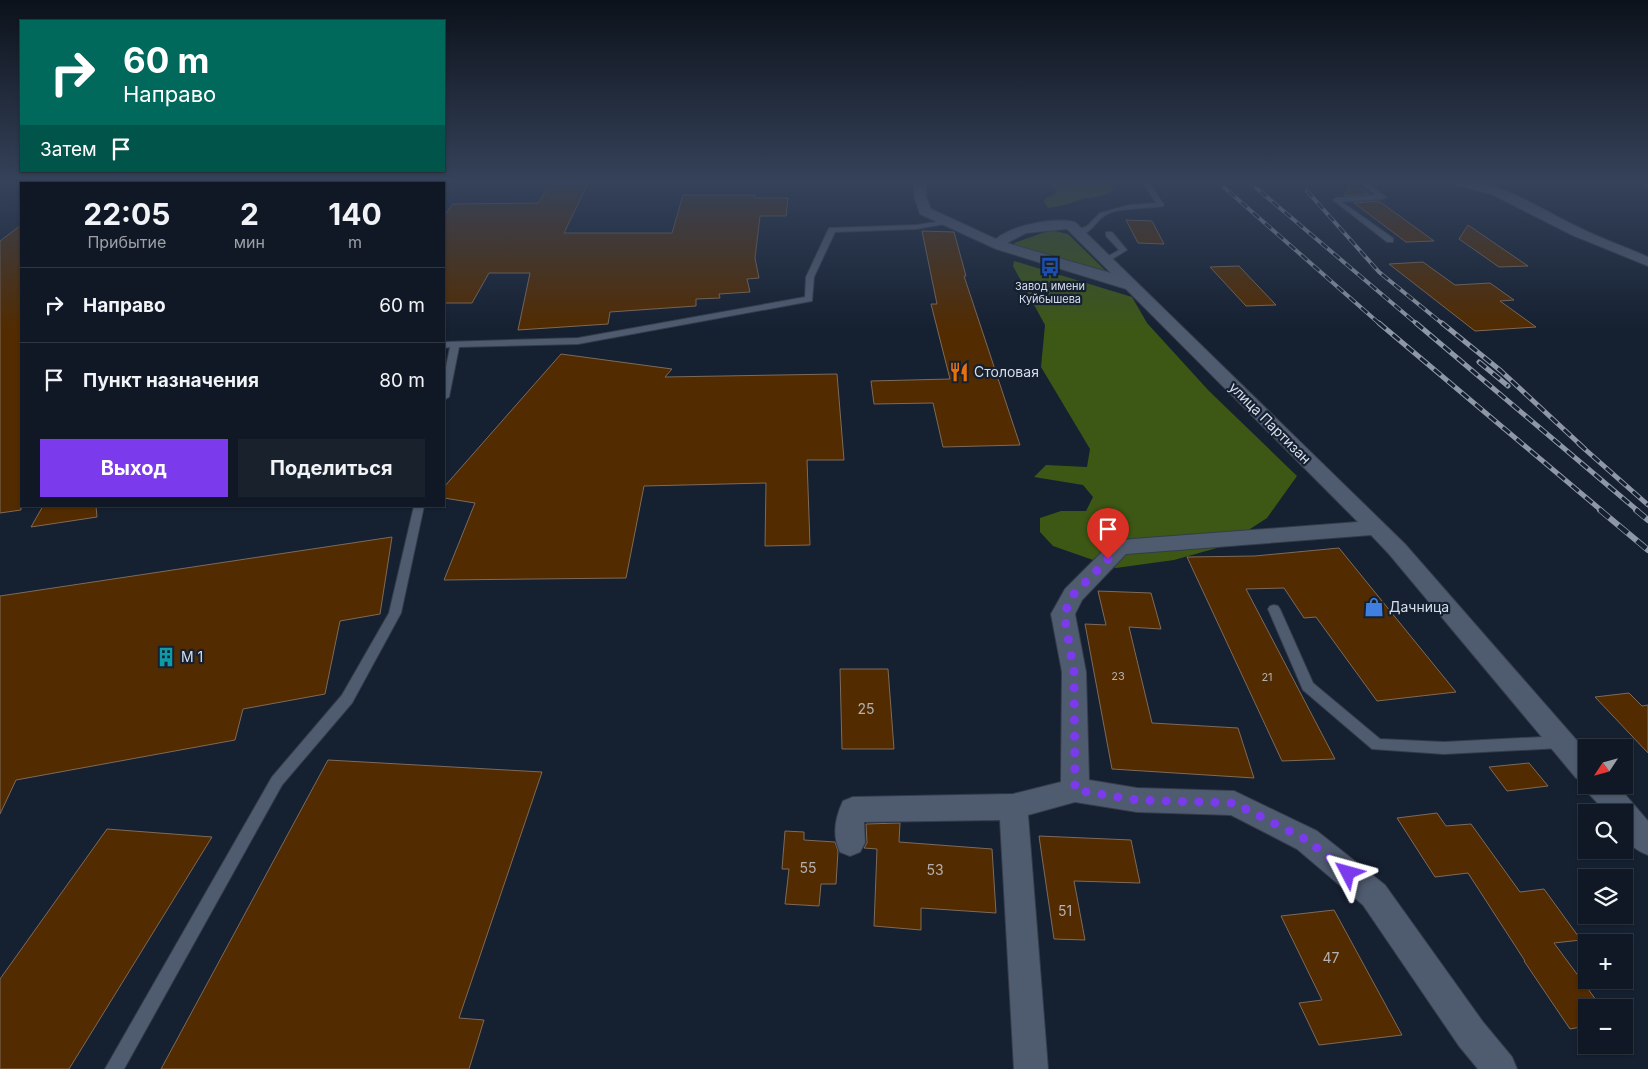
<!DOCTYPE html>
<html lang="ru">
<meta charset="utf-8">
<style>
body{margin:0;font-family:Inter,sans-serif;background:#19212d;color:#f1f3f6;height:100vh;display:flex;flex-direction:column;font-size:19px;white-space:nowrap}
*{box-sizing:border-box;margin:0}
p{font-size:16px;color:#9ca0a7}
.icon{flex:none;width:28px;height:28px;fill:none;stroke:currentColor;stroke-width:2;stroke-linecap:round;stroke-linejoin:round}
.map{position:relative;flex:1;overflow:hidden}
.drawer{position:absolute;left:20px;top:182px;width:425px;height:325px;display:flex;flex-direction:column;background:#101825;border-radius:0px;box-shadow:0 1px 4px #0004,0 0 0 1px #303742}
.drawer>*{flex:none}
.hud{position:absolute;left:20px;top:20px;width:425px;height:152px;border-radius:0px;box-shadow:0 1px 4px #0004,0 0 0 1px #303742;background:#00695c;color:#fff;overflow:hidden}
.needle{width:32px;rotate:234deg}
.tools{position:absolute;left:1578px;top:739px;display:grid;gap:10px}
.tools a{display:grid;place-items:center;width:55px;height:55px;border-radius:0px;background:#101825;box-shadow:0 1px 4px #0004,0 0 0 1px #303742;font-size:25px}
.pin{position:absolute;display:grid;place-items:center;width:42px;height:42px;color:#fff;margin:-51px -21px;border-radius:50% 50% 50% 0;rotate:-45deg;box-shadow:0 0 5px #0007}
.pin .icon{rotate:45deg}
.me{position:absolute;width:55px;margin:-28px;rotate:309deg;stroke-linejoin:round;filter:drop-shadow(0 0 4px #0008)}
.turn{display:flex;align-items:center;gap:18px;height:105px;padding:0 20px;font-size:22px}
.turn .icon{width:65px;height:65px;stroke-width:2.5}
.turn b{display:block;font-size:35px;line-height:42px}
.then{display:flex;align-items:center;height:48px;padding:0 20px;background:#0003;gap:10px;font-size:19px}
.eta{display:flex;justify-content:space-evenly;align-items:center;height:85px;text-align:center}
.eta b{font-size:30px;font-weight:700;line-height:35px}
.cta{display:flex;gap:10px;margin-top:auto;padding:10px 20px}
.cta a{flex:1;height:58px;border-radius:0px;background:#7c3aed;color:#fff;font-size:20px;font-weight:700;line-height:58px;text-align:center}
.cta a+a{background:#19212d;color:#f1f3f6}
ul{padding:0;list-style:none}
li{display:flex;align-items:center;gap:15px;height:75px;padding:0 20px;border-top:1px solid #303742}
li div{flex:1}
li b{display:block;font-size:19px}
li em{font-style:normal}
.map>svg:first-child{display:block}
</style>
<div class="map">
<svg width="1648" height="1069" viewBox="0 0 1648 1069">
<rect width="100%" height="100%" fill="#152031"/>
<!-- forest -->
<path fill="#3d5815" d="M1047,181H1110L1114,189C1104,199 1091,196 1079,200C1069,204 1060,206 1048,208L1044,202L1045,199L1055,194L1057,189Z
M1051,230L1068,234L1106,271L1015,245L1014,243Z
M1014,261L1132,297L1147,323L1209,391L1297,476L1267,518L1224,546L1174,560L1116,568L1053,546L1040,532V518L1061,511H1086L1093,497L1083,485L1034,477L1046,465L1087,467L1090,449L1041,367L1045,325L1013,266Z"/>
<!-- building -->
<path fill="#522b00" stroke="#7e6a58" d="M553,181H589L564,233H672L683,195H755L754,198H788L786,216H760L755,258L759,278L747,279L750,292L719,294L720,298L696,299V306L610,312L608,324L518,330L530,273H489L472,303H444V216L453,204L538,203Z
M1352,182L1369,194L1344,196Z
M1379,201L1434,241L1406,242L1354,203Z
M1126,220L1152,221L1164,244L1138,243Z
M21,225V510L0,513V241Z
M1468,225L1528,266L1499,267L1459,239Z
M922,231L954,232L966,276H964L1020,445L943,447L933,403L874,404L871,381L950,379L931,304H937Z
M1423,262L1455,285L1490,283L1514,300L1500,301L1536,327L1475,331L1389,264Z
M1239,266L1276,305L1246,306L1210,267Z
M561,354L672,369L665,377L837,374L844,460H807L810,545L765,546L766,483L644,486L626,578L444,580L475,503L444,498V487Z
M43,506H96L97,517L31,527Z
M392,537L380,614L340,621L325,694L243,709L235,740L16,780L0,814V596Z
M1339,548L1456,692L1377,701L1316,617L1304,618L1284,588L1246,589L1335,759L1282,761L1187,557L1255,556Z
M1098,591L1151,593L1161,629L1129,627L1152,723L1238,728L1254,778L1112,769L1085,624L1106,625Z
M840,669H888L894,749H842Z
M1629,693L1642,706L1648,705V753L1595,697Z
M328,760L542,772L459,1018L484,1020L469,1069H161Z
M1529,763L1548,786L1507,791L1489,767Z
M1437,813L1446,826L1471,824L1520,892L1544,889L1581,940L1554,943L1602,1008H1586V1026L1570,1029L1524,961H1525L1468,873L1435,877L1397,818Z
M900,823L899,842L992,849L996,913L921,908V930L874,926L877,849L864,848L867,843L866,824Z
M107,829L212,837L69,1069H0V979Z
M785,831L804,832V840L835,842L838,851L836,884H821L819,906L785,904L789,869H782Z
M1039,836L1131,840L1140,883L1074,881L1085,940L1054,939Z
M1334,910L1402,1035L1319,1045L1299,1003L1322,1000L1281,916Z"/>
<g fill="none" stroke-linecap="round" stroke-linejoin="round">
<defs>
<path id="lane" d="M414,181H420L418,184H411Z
M1142,181H1148L1164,205L1163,206C1148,209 1116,207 1104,216C1093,224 1091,236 1074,235V231L1087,226L1100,213L1129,205L1156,203Z
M1357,181H1364L1386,197L1383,199L1342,202L1393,238V242H1387L1333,200L1336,198L1376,195Z
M949,220L951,221V223L916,229L835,232L814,277L812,301L578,344L459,347L449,397L444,400V377L450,347L444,348V342L578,338L805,297L806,277L829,228L916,225Z
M1106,232H1112L1127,250L1106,263L1102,261L1103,259L1119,250L1106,236Z
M414,506H424L401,613L352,703L282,785L124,1069H105L272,777L342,695L389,613Z
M1274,605L1278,606L1280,609L1313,683L1380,739L1444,742L1561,736L1566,738L1568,742L1566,746L1561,748L1444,754L1372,749L1303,690L1268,609L1270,606Z"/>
<path id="street" d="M914,181H926V196L931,209L996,239C1012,225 1054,217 1075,222L1405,544L1586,751V782L1576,778L1389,554L1371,535L1126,554L1082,600L1075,614L1086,672L1089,780L1137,788L1234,791L1317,831L1385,885L1483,1022L1512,1057L1517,1069H1478L1459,1046L1363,905L1297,849L1231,815L1137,812L1075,802L1028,815L1048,1069H1014L1000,820L864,822L865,843L860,852L850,856L840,852C832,836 835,818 843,801L853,797L1013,794L1061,782L1062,672L1051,614L1065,589L1112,542L1120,540L1358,522L1126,289L996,249L920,214L914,196ZM1067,229L1111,273L1007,243L1026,233Z
M1452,181C1497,177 1541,210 1580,228C1602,239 1626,247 1648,257V266L1572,235L1491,194L1454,184Z
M1637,181H1648V187Z
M1586,783V785H1617L1648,821V855C1625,846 1624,835 1624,812H1606L1589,794L1585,785Z"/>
</defs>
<!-- lane casing -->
<use href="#lane" stroke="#353c4b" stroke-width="2"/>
<!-- street casing -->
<use href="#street" stroke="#353c4b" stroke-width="2"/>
<!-- lane -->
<use href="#lane" fill="#4f5c70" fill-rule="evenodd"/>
<!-- street -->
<use href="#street" fill="#4f5c70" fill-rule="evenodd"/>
<defs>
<path id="rail-far2" d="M1217,181L1381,325
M1248,181L1418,325
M1307,191L1379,272L1444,325"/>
<path id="rail-far1" d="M1379,323L1602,511
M1416,323L1638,511
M1442,323L1501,371L1585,449
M1479,362L1508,386
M1579,444L1648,505"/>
<path id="rail" d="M1600,510L1648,550
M1636,510L1648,520"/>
</defs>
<!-- rail-far2 casing -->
<use href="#rail-far2" stroke="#8e97a5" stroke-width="4"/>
<!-- rail-far1 casing -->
<use href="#rail-far1" stroke="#8e97a5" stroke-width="5"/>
<!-- rail casing -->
<use href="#rail" stroke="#8e97a5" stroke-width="6"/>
<!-- rail-far2 -->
<use href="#rail-far2" stroke="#152031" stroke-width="2.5" stroke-dasharray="8" stroke-linecap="butt"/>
<!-- rail-far1 -->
<use href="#rail-far1" stroke="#152031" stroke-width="3" stroke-dasharray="9" stroke-linecap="butt"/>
<!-- rail -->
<use href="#rail" stroke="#152031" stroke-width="4.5" stroke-dasharray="12" stroke-linecap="butt"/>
</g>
<!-- sky -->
<linearGradient id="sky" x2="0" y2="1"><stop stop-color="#0c121b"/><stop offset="0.55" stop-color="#35425a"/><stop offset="1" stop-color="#35425a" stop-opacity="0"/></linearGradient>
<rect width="1648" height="330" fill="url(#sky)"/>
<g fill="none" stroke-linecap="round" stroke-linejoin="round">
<!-- route -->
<path stroke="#7c3aed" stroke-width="9" stroke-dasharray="0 16.2" d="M1108,559L1073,595L1064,614L1074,672L1075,790L1137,800L1234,803L1307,840L1348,873"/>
</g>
<!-- icons -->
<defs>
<symbol id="bus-bare" viewBox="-9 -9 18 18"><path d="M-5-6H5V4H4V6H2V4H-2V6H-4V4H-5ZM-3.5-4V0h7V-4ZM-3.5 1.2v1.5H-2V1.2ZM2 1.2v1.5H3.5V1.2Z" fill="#1a4fb4" stroke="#152031" stroke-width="2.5" paint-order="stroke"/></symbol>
<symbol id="restaurant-bare" viewBox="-9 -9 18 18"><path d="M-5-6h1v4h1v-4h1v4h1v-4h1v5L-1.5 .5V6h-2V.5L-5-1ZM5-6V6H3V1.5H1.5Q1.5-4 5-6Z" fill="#e8710a" stroke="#152031" stroke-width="2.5" paint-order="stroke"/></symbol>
<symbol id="shop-bare" viewBox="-9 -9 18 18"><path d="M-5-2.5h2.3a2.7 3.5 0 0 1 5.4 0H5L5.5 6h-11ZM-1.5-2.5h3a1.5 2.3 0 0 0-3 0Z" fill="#3f7fe0" stroke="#152031" stroke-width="2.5" paint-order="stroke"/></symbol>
<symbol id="building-bare" viewBox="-9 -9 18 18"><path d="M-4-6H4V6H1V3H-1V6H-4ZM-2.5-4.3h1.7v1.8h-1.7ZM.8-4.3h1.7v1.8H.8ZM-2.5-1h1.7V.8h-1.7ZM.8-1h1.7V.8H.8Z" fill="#0f9aa8" stroke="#152031" stroke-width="2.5" paint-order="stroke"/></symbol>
</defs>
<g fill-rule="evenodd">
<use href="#bus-bare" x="1036" y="253" width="28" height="28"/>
<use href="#restaurant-bare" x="945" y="358" width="28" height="28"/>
<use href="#shop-bare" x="1360" y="593" width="28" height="28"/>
<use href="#building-bare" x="152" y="643" width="28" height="28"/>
</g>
<g text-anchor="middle" stroke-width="4.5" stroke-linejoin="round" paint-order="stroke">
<!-- far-poi labels -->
<g font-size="11" fill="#d6deea" stroke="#152031">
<text x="1050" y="290">Завод имени<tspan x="1050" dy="13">Куйбышева</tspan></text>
</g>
<!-- number labels -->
<g font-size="11" fill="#b5b1b0">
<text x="1118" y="680">23</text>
<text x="1267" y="681">21</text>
</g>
<!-- poi labels -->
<g font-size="14" fill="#d6deea" stroke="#152031" text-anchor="start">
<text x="974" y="377">Столовая</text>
<text x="1389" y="612">Дачница</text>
<text x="181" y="662">M 1</text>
</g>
<!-- street labels -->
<g font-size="14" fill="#d6deea" stroke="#152031">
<text transform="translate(1270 423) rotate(45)" y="5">улица Партизан</text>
</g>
<!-- near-number labels -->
<g font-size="14" fill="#b5b1b0">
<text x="866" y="714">25</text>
<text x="808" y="873">55</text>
<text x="935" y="875">53</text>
<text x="1065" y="916">51</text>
<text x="1331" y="963">47</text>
</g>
</g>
</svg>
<div class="tools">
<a><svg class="needle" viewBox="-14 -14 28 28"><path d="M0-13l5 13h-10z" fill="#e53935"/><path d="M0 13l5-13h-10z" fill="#9ca0a7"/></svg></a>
<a><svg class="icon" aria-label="search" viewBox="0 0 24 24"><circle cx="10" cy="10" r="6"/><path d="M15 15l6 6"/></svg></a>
<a><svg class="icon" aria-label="layers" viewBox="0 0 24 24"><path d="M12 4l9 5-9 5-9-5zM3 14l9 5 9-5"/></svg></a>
<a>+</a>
<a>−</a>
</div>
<div class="pin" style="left:1108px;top:559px;background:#d93025"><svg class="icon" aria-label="arrive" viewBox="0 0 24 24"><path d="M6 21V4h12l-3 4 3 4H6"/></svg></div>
<svg class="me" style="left:1348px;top:873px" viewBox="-20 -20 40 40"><path d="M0-17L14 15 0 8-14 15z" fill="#7c3aed" stroke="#fff" stroke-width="4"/></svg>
<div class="hud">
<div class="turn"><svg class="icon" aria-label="right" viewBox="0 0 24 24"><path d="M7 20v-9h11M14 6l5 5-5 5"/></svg><div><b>60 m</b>Направо</div></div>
<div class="then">Затем<svg class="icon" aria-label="arrive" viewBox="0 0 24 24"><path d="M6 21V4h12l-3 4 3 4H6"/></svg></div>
</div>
<section class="drawer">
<div class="eta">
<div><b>22:05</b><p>Прибытие</p></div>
<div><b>2</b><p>мин</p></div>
<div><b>140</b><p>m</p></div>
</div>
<ul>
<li><svg class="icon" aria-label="right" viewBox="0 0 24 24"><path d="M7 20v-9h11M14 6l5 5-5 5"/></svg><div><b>Направо</b></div><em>60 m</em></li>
<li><svg class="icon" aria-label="arrive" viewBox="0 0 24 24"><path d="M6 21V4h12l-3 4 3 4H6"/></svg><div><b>Пункт назначения</b></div><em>80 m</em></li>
</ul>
<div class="cta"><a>Выход</a><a>Поделиться</a></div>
</section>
</div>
